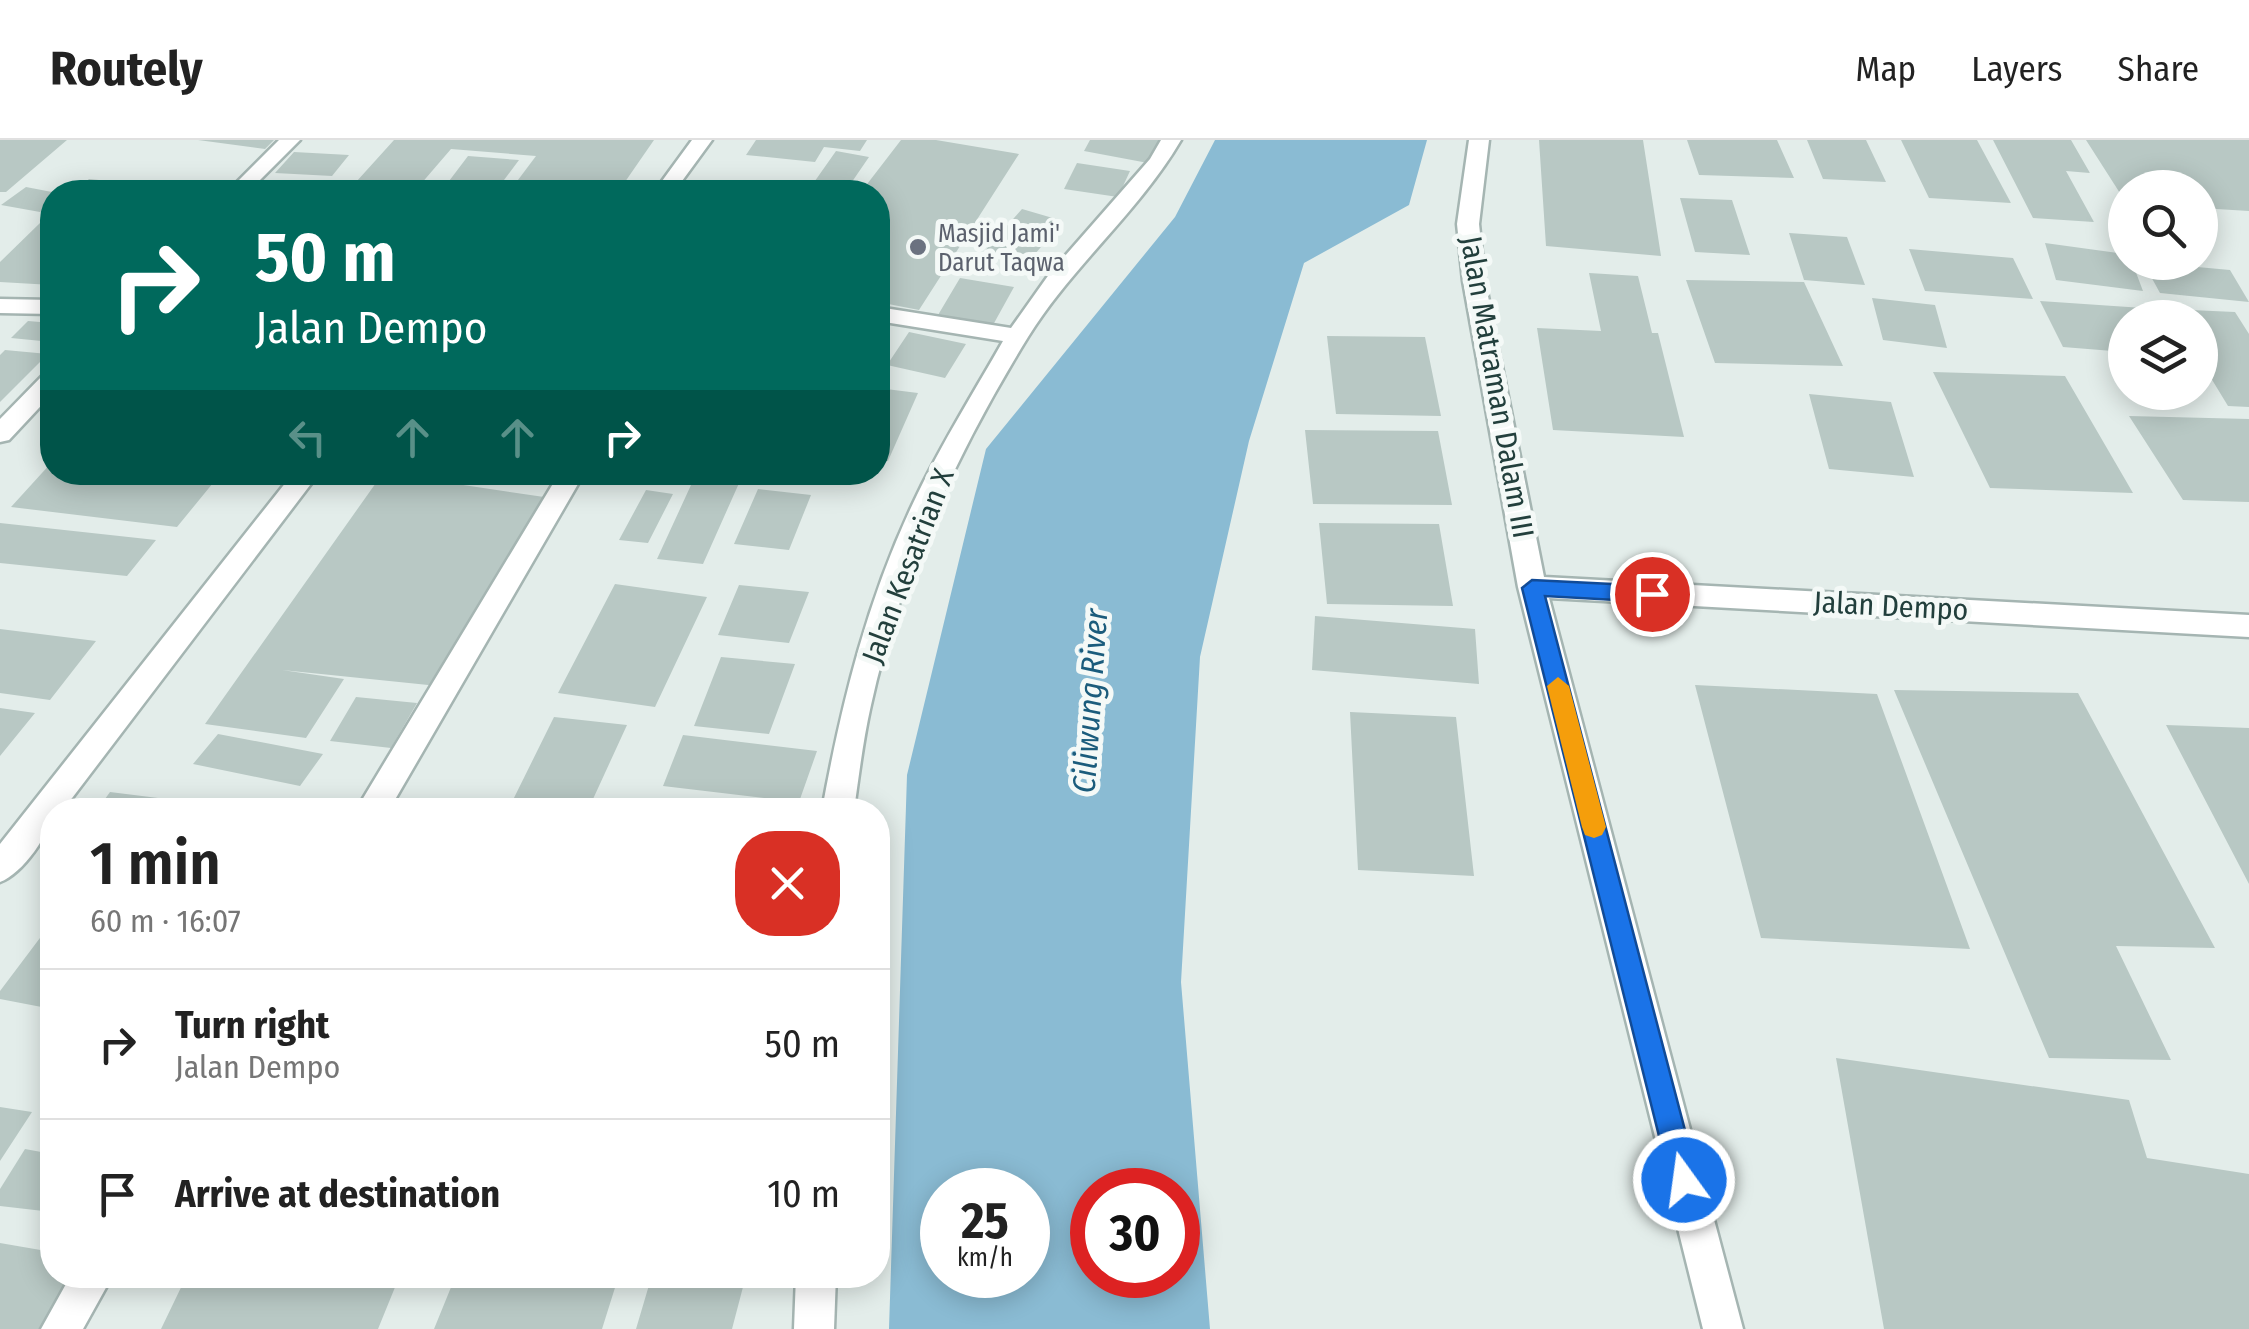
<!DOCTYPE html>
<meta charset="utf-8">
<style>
body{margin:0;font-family:"Fira Sans Condensed",sans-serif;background:#f2f2f2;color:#222;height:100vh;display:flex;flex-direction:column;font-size:38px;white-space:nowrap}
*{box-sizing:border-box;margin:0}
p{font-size:32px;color:#767676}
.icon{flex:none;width:55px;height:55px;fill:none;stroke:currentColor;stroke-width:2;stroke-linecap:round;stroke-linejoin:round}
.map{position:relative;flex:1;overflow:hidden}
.details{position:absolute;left:40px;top:658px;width:850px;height:490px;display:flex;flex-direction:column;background:#fff;border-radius:40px;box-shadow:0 5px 25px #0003}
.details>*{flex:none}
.guide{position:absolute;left:40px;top:40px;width:850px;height:305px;border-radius:40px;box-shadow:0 5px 25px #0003;background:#00695c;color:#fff;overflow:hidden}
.tools{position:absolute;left:2108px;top:30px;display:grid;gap:20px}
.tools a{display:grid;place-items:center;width:110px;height:110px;border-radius:50%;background:#fff;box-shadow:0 5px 25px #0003;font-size:50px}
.speed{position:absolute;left:920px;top:1028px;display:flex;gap:20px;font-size:50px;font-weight:700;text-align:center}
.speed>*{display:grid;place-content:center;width:130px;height:130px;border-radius:50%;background:#fff;box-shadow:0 5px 25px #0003;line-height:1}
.speed small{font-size:25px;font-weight:400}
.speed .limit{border:15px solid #d22;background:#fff;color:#111}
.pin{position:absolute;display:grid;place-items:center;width:85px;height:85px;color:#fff;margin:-42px;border:5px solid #fff;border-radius:50%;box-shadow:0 2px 10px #0007}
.me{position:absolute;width:110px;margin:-55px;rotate:346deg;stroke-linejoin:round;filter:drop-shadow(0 0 8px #0008)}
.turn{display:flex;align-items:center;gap:35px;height:210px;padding:0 50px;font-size:45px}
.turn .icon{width:130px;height:130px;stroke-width:2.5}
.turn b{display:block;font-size:70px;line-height:85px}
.lanes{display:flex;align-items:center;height:95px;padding:0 50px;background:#0003;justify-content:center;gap:50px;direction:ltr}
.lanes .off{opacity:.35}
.round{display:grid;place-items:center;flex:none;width:105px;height:105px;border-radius:40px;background:#f2f2f2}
.overview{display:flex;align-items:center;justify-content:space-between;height:170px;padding:0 50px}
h1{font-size:60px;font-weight:600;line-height:75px}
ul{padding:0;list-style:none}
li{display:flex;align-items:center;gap:30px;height:150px;padding:0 50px;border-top:2px solid #e0e0e0}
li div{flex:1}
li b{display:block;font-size:38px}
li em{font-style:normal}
header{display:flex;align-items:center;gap:60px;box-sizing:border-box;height:140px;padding:0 50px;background:#fff;border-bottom:2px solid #e0e0e0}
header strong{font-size:48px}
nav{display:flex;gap:55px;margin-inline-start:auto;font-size:35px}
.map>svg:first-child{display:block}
</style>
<header>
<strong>Routely</strong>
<nav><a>Map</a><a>Layers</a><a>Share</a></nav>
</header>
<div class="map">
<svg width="2249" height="1189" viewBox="0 0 2249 1189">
<rect width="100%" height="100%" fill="#e3edea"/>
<!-- water -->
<path fill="#8abbd3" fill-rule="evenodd" d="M1215,0H1427L1409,65L1304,123L1249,301L1200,517L1181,842L1210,1189H889L907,635L986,309L1175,77ZM942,1050H1028V1135H942ZM1092,1050H1178V1135H1092Z"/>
<!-- building -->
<path fill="#b8c8c4" d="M0,0H67L6,52H0Z
M198,0H274L265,9Z
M394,0H654L618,52H509L536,16L451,9L414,52H347Z
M756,0H867L860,11L824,7L815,22L746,15Z
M901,0H936L1019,14L919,170L878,162V52H861Z
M1090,0H1160L1148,23L1084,11Z
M1539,0H1643L1661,116L1546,106Z
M1687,0H1777L1794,38L1699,35Z
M1807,0H1866L1886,42L1823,39Z
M1901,0H1977L2011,63L1929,58Z
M1993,0H2071L2090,33L2066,31L2094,82L2033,78Z
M2086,0H2249V71L2200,68V48H2125V61Z
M836,11L869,17L845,52L810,48Z
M294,12L349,15L332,36L275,33Z
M468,16L519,20L495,52L443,49Z
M1077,23L1130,31L1118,57L1064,49Z
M89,39L149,45L141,52H74Z
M741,42L789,51V52H731Z
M26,47L52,52V62L40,72L1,65Z
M1680,58L1732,60L1750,115L1695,112Z
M1022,69L1063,81L1024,127L982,114Z
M40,83H52V145L0,142V122Z
M1789,93L1847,97L1865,145L1804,140Z
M2045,103L2125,114V122H2132L2143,151L2056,140Z
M1909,109L2013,118L2033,159L1925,151Z
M2143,122L2230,130L2249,162L2160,153Z
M1589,133L1638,136L1652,193H1658L1684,297L1553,290L1537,188L1601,191Z
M960,138L1014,147L993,185L938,175Z
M1686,140L1804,142L1843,226L1715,223Z
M1872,158L1935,165L1947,208L1883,200Z
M2040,161L2143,168L2148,178H2125V212L2063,207Z
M2168,169L2235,172L2249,194V267L2228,266L2200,220V178H2174Z
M28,181L52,183V202L11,198Z
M909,192L966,204L945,238L887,225Z
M1327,196L1425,197L1441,276L1336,274Z
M5,210L48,214L0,262V215Z
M1933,232L2065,236L2133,353L1990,348Z
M878,248L918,253L888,321L878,320Z
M1809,254L1891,262L1914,337L1829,329Z
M2129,276L2249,279V362L2183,360Z
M1305,290L1438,291L1452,365L1313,364Z
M52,322V332H222L177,387L11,367Z
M455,332H522L516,342Z
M697,332H744L703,424L657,419Z
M383,333L544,357L438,546L282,530L344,539L306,598L205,584Z
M758,349L811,355L789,410L734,404Z
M646,350L673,354L648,403L619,400Z
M0,383L156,400L127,436L0,423Z
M1319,383L1439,384L1453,466L1327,464Z
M615,444L707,457L655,567L558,553Z
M739,445L809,452L789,503L718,495Z
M1315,476L1475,489L1479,544L1312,530Z
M0,489L96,501L50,560L0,553Z
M721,517L795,524L769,594L694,586Z
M1695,545L1877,554L1970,809L1761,798Z
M1894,550L2078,553L2215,808L2116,806L2171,920L2049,918Z
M356,557L417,563L391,608L330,601Z
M0,568L35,573L0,616Z
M1350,572L1456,577L1474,736L1358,730Z
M554,577L627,585L588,670H508Z
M2166,585L2249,588V744Z
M218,594L323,614L300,646L193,624Z
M683,595L817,611L799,662L663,646Z
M110,652L190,662L185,670H97Z
M273,662L321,668V670H268Z
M52,782V869L0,859V851Z
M1836,918L2129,960L2147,1018L2249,1034V1189H1884Z
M0,967L32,972L0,1021Z
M25,1009L52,1014V1072L0,1066V1049Z
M0,1103L52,1112V1135H76L44,1189H0Z
M187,1135H400L378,1189H161Z
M456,1135H619L602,1189H434Z
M652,1135L743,1147L732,1189H636Z"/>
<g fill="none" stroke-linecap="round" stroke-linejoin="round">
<defs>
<path id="minor" d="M279,0H300L248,52H227Z
M692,0H712L674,52H654Z
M1161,0H1181C1139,72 1072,126 1028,197C959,309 899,436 871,565C863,600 859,635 854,670H822C842,561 868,456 917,355C942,303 974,252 1003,201L878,181V167L1011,188L1050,133L1150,19Z
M1469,0H1489L1479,84L1485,141L1544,437L2249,475V497L1549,458L1743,1189H1703L1518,447L1463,141L1457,84Z
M0,159L52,160V174L0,173Z
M52,232V254L9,300L0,302V279L44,234Z
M294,332H320L63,670H52C52,693 22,734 0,742V704Z
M560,332H585L389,670H356Z
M71,1135H113L83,1189H41Z
M796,1135H836L834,1189H794Z"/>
</defs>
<!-- minor casing -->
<use href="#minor" stroke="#a5b5b2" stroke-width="5"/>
<!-- minor -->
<use href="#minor" fill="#fff" fill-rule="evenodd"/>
</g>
<!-- route -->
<path fill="#1a73e8" stroke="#114b97" stroke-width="2.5" d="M1532,440L1652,446L1662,454L1652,462L1545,456L1698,1040L1694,1050L1684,1054L1674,1050L1670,1040L1522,448Z"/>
<!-- slow -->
<path fill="#f59e0b" d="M1558,537L1569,546L1606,687L1602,695L1594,698L1585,695L1582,687L1547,546Z"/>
<!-- markers -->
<circle fill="#6b7280" stroke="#f4f9f7" stroke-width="4" cx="918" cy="107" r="10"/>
<g text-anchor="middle" stroke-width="10" stroke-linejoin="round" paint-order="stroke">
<!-- far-worship labels -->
<g font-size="25" fill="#5b616d" stroke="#f4f9f7" text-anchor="start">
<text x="938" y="102">Masjid Jami'<tspan x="938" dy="29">Darut Taqwa</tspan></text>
</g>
<!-- street labels -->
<g font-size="30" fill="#223f3c" stroke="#f4f9f7">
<text transform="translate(1497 247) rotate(80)" y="10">Jalan Matraman Dalam III</text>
<text transform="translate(908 426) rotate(-69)" y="10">Jalan Kesatrian X</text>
<text transform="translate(1891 466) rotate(3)" y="10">Jalan Dempo</text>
</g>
<!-- water labels -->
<g font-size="32" font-style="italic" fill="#1b5c7c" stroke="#f4f9f7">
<text transform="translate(1090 561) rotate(-86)" y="11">Ciliwung River</text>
</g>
</g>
</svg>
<div class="tools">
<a><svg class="icon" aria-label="search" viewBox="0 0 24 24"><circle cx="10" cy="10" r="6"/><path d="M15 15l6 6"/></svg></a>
<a><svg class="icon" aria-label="layers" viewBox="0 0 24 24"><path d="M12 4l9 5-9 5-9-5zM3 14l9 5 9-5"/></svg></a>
</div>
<div class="speed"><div>25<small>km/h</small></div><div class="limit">30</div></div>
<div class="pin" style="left:1652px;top:454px;background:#d93025"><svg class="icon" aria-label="arrive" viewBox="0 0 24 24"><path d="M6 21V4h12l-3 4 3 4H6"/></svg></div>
<svg class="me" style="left:1684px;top:1040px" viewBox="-20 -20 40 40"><circle r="17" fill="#1a73e8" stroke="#fff" stroke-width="3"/><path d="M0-11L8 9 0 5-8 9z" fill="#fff"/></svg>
<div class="guide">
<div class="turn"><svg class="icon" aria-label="right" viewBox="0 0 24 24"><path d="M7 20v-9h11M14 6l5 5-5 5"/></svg><div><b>50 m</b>Jalan Dempo</div></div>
<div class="lanes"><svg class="icon off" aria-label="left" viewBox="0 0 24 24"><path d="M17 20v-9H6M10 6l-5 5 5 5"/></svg><svg class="icon off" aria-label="ahead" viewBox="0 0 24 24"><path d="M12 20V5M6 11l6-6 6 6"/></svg><svg class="icon off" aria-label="ahead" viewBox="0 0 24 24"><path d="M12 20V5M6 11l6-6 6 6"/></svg><svg class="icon" aria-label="right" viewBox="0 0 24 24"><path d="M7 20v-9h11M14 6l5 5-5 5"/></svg></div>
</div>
<section class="details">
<div class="overview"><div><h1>1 min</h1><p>60 m · 16:07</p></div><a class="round" style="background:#d93025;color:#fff"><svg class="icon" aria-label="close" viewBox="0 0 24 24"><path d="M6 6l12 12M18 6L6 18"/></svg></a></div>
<ul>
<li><svg class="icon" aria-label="right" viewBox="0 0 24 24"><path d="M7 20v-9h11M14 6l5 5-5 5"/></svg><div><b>Turn right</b><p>Jalan Dempo</p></div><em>50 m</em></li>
<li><svg class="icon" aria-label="arrive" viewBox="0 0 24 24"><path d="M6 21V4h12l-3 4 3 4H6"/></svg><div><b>Arrive at destination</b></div><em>10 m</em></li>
</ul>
</section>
</div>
